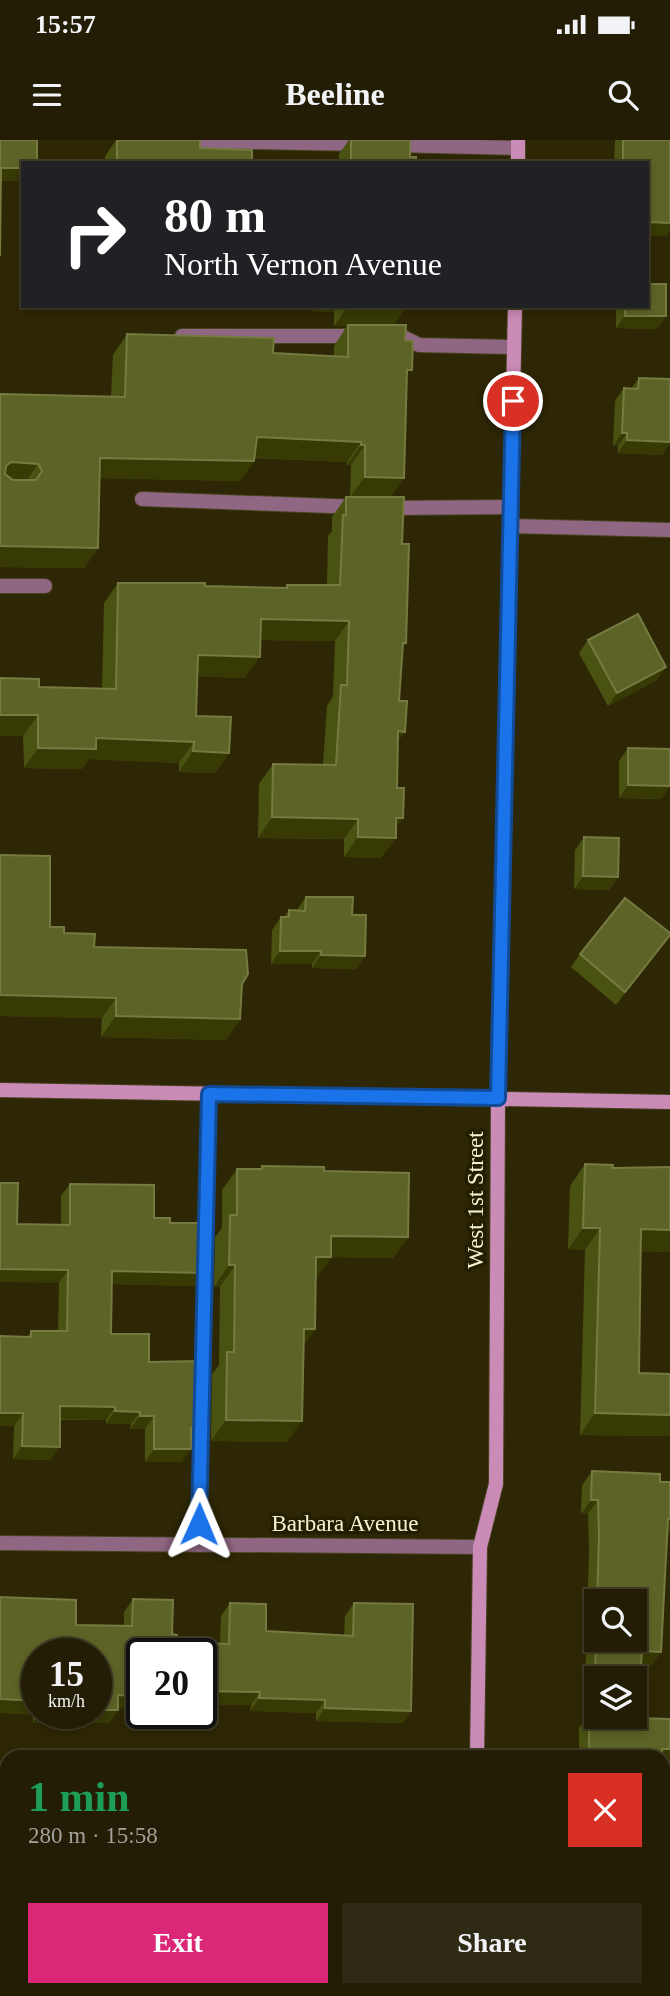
<!DOCTYPE html>
<meta charset="utf-8">
<style>
body{margin:0;font-family:"Times New Roman",serif;background:#2e2a13;color:#f1f3f6;height:100vh;display:flex;flex-direction:column;font-size:26px;white-space:nowrap}
*{box-sizing:border-box;margin:0}
p{font-size:23px;color:#a2a29a}
.icon{flex:none;width:38px;height:38px;fill:none;stroke:currentColor;stroke-width:2;stroke-linecap:round;stroke-linejoin:round}
.map{position:relative;flex:1;overflow:hidden}
.panel{position:absolute;left:0px;top:1610px;width:670px;height:247px;display:flex;flex-direction:column;background:#221d04;border-radius:21px 21px 0 0;box-shadow:0 4px 10px #0003,0 0 0 2px #3f3b26}
.panel>*{flex:none}
.top-card{position:absolute;left:21px;top:21px;width:628px;height:147px;border-radius:0px;box-shadow:0 4px 10px #0003,0 0 0 2px #3f3b26;background:#202124;color:#fff;overflow:hidden}
.controls{position:absolute;left:584px;top:1449px;display:grid;gap:14px}
.controls a{display:grid;place-items:center;width:63px;height:63px;border-radius:0px;background:#221d04;box-shadow:0 4px 10px #0003,0 0 0 2px #3f3b26;font-size:35px}
.speed{position:absolute;left:21px;top:1498px;display:flex;gap:14px;font-size:35px;font-weight:700;text-align:center}
.speed>*{display:grid;place-content:center;width:91px;height:91px;border-radius:50%;background:#221d04;box-shadow:0 4px 10px #0003,0 0 0 2px #3f3b26;line-height:1}
.speed small{font-size:18px;font-weight:400}
.speed .limit{border:4px solid #111;border-radius:10px;background:#fff;color:#111}
.pin{position:absolute;display:grid;place-items:center;width:60px;height:60px;color:#fff;margin:-30px;border:4px solid #fff;border-radius:50%;box-shadow:0 2px 7px #0007}
.me{position:absolute;width:77px;margin:-38px;rotate:1deg;stroke-linejoin:round;filter:drop-shadow(0 0 5px #0008)}
.turn{display:flex;align-items:center;gap:24px;height:147px;padding:0 28px;font-size:32px}
.turn .icon{width:91px;height:91px;stroke-width:2.5}
.turn b{display:block;font-size:49px;line-height:60px}
.round{display:grid;place-items:center;flex:none;width:74px;height:74px;border-radius:0px;background:#2e2a13}
.headline{display:flex;align-items:center;justify-content:space-between;height:119px;padding:0 28px}
h1{font-size:42px;font-weight:700;line-height:52px;color:#1e9e55}
.button{display:flex;gap:14px;margin-top:auto;padding:14px 28px}
.button a{flex:1;height:80px;border-radius:0px;background:#db2777;color:#fff;font-size:28px;font-weight:700;line-height:80px;text-align:center}
.button a+a{background:#2e2a13;color:#f1f3f6}
.status{display:flex;justify-content:space-between;align-items:center;height:49px;padding:0 35px;background:#221d04;direction:ltr}
.status svg{height:19px;fill:currentColor}
header{display:flex;justify-content:space-between;align-items:center;height:91px;padding:0 28px;background:#221d04;font-size:32px;font-weight:700}
.map>svg:first-child{display:block}
</style>
<div class="status"><b>15:57</b><svg viewBox="0 0 49 12"><path d="M0 12V9h3v3zM5 12V6h3v6zM10 12V3h3v9zM15 12V0h3v12zM26 1h20v11H26zM47 4h2v5h-2z"/></svg></div>
<header><svg class="icon" aria-label="menu" viewBox="0 0 24 24"><path d="M4 6h16M4 12h16M4 18h16"/></svg>Beeline<svg class="icon" aria-label="search" viewBox="0 0 24 24"><circle cx="10" cy="10" r="6"/><path d="M15 15l6 6"/></svg></header>
<div class="map">
<svg width="670" height="1856" viewBox="0 0 670 1856">
<rect width="100%" height="100%" fill="#2e2705"/>
<g fill="none" stroke-linecap="round" stroke-linejoin="round">
<defs>
<path id="lane" d="M203,1L363,4
M393,5L518,8
M182,196H357
M388,196L403,197L419,205L514,207
M142,359L359,367
M386,368L511,367
M0,446H45
M199,1405L209,954"/>
<path id="street" d="M510,386L670,390
M0,1403L480,1407
M0,1794H7"/>
<path id="secondary" d="M518,23V0
M0,950L670,962
M477,1617L480,1407L496,1344L498,958L515,166
M473,1856V1850"/>
</defs>
<!-- lane casing -->
<use href="#lane" stroke="#4a4322" stroke-width="16"/>
<!-- street casing -->
<use href="#street" stroke="#4a4322" stroke-width="16"/>
<!-- secondary casing -->
<use href="#secondary" stroke="#4a4322" stroke-width="16"/>
<!-- lane -->
<use href="#lane" stroke="#8f6783" stroke-width="14"/>
<!-- street -->
<use href="#street" stroke="#8f6783" stroke-width="14"/>
<!-- secondary -->
<use href="#secondary" stroke="#ca8bb7" stroke-width="14"/>
</g>
<!-- wall -->
<path fill="#4a5211" fill-rule="evenodd" d="M116,0H200V8L252,23H105V16Z
M349,0H410V17L416,23H335L337,21H339V14Z
M615,0H670V91L666,96H648V23H614Z
M309,166H407L393,185L405,200L407,237L391,357L402,404L406,503L403,507L399,561L396,688L381,718L344,717V699L258,698L259,644L273,624H323L327,566L333,556L335,501L260,500L245,538L197,536L196,576L229,613L215,633L179,632V623L89,619L82,629L24,628L23,596H0V538L39,547L102,549L104,463L118,443L285,448L287,445H327L328,396L332,391V377L346,357H350L351,325H347V322L254,318V321L240,341L99,338L98,408L84,428L0,427V254L111,256L113,215L127,194L273,213L334,216V206L347,186H334V172L313,171V169H309Z
M616,166H648L666,176L657,189L616,188Z
M639,238L670,239V303L662,315L618,313V306H613L615,261L624,248L631,249Z
M588,500L657,540L608,566L579,513Z
M628,608L670,646L661,659L619,658V621Z
M584,697L618,737L609,750L574,749L575,710Z
M0,715L50,787L94,807L242,844L240,879L226,900L101,897L102,878L0,876Z
M306,757L352,775L356,829L312,828V824H271L272,790L281,777H284L289,770L296,771Z
M670,796L616,865L571,827L580,814Z
M585,1024L612,1028L670,1027V1112L640,1111L639,1233L670,1296L580,1295L585,1110L568,1109L570,1046Z
M262,1026L324,1031L408,1097L393,1118L331,1117L316,1138L287,1302L211,1301L212,1234L219,1225L220,1147H214L215,1097L222,1088V1050L237,1029H260Z
M70,1044L154,1078L170,1083L195,1146L112,1144L111,1194L149,1222L191,1301L182,1322H145V1289H130L131,1284H106V1280H60L51,1320L13,1319L14,1286L27,1197L31,1191H58L59,1143L17,1084L61,1085V1056Z
M592,1331L660,1342H670V1393H667L651,1526H641L637,1578L670,1624H663V1617H579V1588L584,1582L589,1410L588,1374H581L582,1345Z
M0,1457L76,1460V1485L124,1486V1472L133,1459L173,1460L172,1494L177,1495V1502L220,1504L221,1476L230,1463L266,1464V1491L344,1496L345,1476L354,1463L413,1464L411,1571L402,1583L316,1581V1573L250,1571L251,1565L201,1564V1514H142V1569L118,1568V1570L109,1583H33V1574L0,1573ZM37,1514H96V1573H37Z
M186,1850H243V1856H186Z
M583,1850H670V1856H579Z"/>
<!-- shaded-wall -->
<path fill="#373a04" d="M1,28H23V41H0Z
M648,82L670,83V91L666,96H648Z
M207,166H259L258,168Z
M317,166H338L334,172L313,171Z
M396,166H407L393,186H334L346,169Z
M625,176H666L657,189L616,188Z
M622,293H627L618,306H613Z
M670,295V303L662,315L618,313L627,300Z
M257,297L361,302L347,322L243,317Z
M361,305H365L351,325H347Z
M100,318L254,321L240,341L85,338Z
M11,322L38,324L24,344L0,342L6,326Z
M365,337L404,338L390,358L350,357Z
M0,406L98,408L84,428L0,427Z
M261,479L349,481L335,501L247,500Z
M198,515L260,517L245,538L183,536Z
M666,527L657,540L608,566L617,553Z
M0,575H38L23,596H0Z
M398,591L405,592L390,612Z
M96,598L194,602L179,623L89,619L82,629L24,628L38,608Z
M193,611L229,613L215,633L179,632Z
M628,645L670,646L661,659L619,658Z
M272,677L358,679L344,699L258,698Z
M396,678H403L389,698H396L381,718L344,717L358,697Z
M583,736L618,737L609,750L574,749Z
M670,796L662,807L616,865L625,852Z
M280,811H321L312,824H271Z
M321,815L365,816L356,829L312,828Z
M0,855L116,858L102,878L0,876Z
M116,876L240,879L226,900L101,897Z
M583,1088H600L585,1110L568,1109Z
M641,1089L670,1090V1112L626,1111Z
M331,1096L408,1097L393,1118L331,1117L316,1138H301Z
M229,1125H235L220,1147H214Z
M0,1129L68,1130L59,1143L0,1142Z
M112,1131L204,1133L195,1146L103,1144Z
M304,1189H315L300,1211Z
M60,1266L115,1267L106,1280L51,1279Z
M115,1271L140,1272L131,1284H106Z
M0,1273H23L14,1286H0Z
M595,1273L670,1275V1296L580,1295Z
M140,1276H154L145,1289H130Z
M226,1280L302,1281L287,1302L211,1301Z
M191,1288H201L192,1301Z
M22,1306L60,1307L51,1320L13,1319Z
M154,1309H191L182,1322H145Z
M591,1360H598L588,1374H581Z
M668,1379H670V1393H658Z
M642,1511L661,1512L651,1526L632,1525Z
M201,1551L260,1552L251,1565L201,1564Z
M118,1555L142,1556V1569L109,1568Z
M259,1558L325,1560L316,1573L250,1571Z
M0,1559L37,1561V1568L33,1574L0,1573Z
M325,1568L411,1571L402,1583L316,1581Z
M96,1570H118L109,1583H33L39,1573H96Z
M662,1609H670V1624H663V1617H657Z
M590,1610H595L591,1617H586Z"/>
<!-- building -->
<path fill="#5d6326" stroke="#757a41" stroke-width="2" fill-rule="evenodd" d="M0,0H37V23H23V28H1L0,116Z
M117,0H200V8L252,10V23H117Z
M351,0H410V17H416V23H337V21H351Z
M623,0H670V83L648,82V23H623Z
M648,144H666V176H625V166H648Z
M346,166H405V169H346Z
M348,185H406L405,200L413,201L412,230H407L404,338L365,337V305H361V302L257,297L254,321L100,318L98,408L0,406V254L125,257L127,194L274,198L273,213L348,217ZM11,322L38,324L42,331L36,340H13L5,334L6,326Z
M639,238L670,239V302L627,300V293H622L624,248L638,249Z
M346,357H404L402,404H409L406,503H403L399,561H407L405,592L398,591L397,648H404L403,678H396V698L358,697V679L272,677L273,624L336,625L341,545H347L349,481L261,479L260,517L198,515L196,576L231,577L229,613L193,611L194,602L96,598V609L38,608V575H0V538L39,539V547L116,549L118,443H205V446L287,448V445H340L343,375H346Z
M638,474L666,527L617,553L588,500Z
M628,608L670,609V646L628,645Z
M584,697L619,698L618,737L583,736Z
M0,715L50,716V787H64V793L95,794L94,807L246,810L248,834L242,844L240,879L116,876V858L0,855Z
M306,757H353L352,775H366L365,816L321,815V811H280L281,777H289V770L305,771Z
M625,758L670,793V795L625,852L580,814Z
M585,1024L613,1025L612,1028L670,1027V1090L641,1089L639,1233L670,1234V1275L595,1273L600,1088H583Z
M262,1026L324,1027V1031L409,1033L408,1097L331,1096V1117H316L315,1189H304L302,1281L226,1280L227,1212H234L235,1125H229L230,1075H237V1029H262Z
M0,1043H18L17,1084L70,1085V1044L154,1045V1078H170V1083H205L204,1133L112,1131L111,1194H149V1222L202,1221L201,1288H191V1309H154V1276H140V1272L115,1271V1267L60,1266V1307L22,1306L23,1273H0V1196L31,1197V1191H67L68,1130L0,1129Z
M592,1331L660,1334V1342H670V1379H668L661,1512L642,1511L637,1578L670,1579V1609H662V1617H595V1610H590L589,1604V1574H594L597,1462V1500H635V1461H597L599,1396L598,1360H591ZM597,1538H635V1577H597Z
M0,1457L76,1460V1485L132,1486L133,1459L173,1460L172,1494L177,1495V1502L229,1504L230,1463L266,1464V1491L353,1496L354,1463L413,1464L411,1571L325,1568V1560L259,1558L260,1552L201,1551V1514H142V1556L118,1555V1570H96V1514H37V1561L0,1559Z
M195,1850H243V1856H195Z
M584,1850H670V1856H584Z"/>
<g fill="none" stroke-linecap="round" stroke-linejoin="round">
<defs>
<path id="route" d="M199,1384L209,954L498,958L513,261"/>
</defs>
<!-- route casing -->
<use href="#route" stroke="#114b97" stroke-width="18"/>
<!-- route -->
<use href="#route" stroke="#1a73e8" stroke-width="12"/>
</g>
<g text-anchor="middle" stroke-width="7" stroke-linejoin="round" paint-order="stroke">
<!-- street labels -->
<g font-size="23" fill="#f8f2d2" stroke="#241e00">
<text transform="translate(475 1060) rotate(-90)" y="8">West 1st Street</text>
<text x="345" y="1391">Barbara Avenue</text>
</g>
</g>
</svg>
<div class="controls">
<a><svg class="icon" aria-label="search" viewBox="0 0 24 24"><circle cx="10" cy="10" r="6"/><path d="M15 15l6 6"/></svg></a>
<a><svg class="icon" aria-label="layers" viewBox="0 0 24 24"><path d="M12 4l9 5-9 5-9-5zM3 14l9 5 9-5"/></svg></a>
</div>
<div class="speed"><div>15<small>km/h</small></div><div class="limit">20</div></div>
<div class="pin" style="left:513px;top:261px;background:#d93025"><svg class="icon" aria-label="arrive" viewBox="0 0 24 24"><path d="M6 21V4h12l-3 4 3 4H6"/></svg></div>
<svg class="me" style="left:199px;top:1384px" viewBox="-20 -20 40 40"><path d="M0-17L14 15 0 8-14 15z" fill="#1a73e8" stroke="#fff" stroke-width="4"/></svg>
<div class="top-card">
<div class="turn"><svg class="icon" aria-label="right" viewBox="0 0 24 24"><path d="M7 20v-9h11M14 6l5 5-5 5"/></svg><div><b>80 m</b>North Vernon Avenue</div></div>
</div>
<section class="panel">
<div class="headline"><div><h1>1 min</h1><p>280 m · 15:58</p></div><a class="round" style="background:#d93025;color:#fff"><svg class="icon" aria-label="close" viewBox="0 0 24 24"><path d="M6 6l12 12M18 6L6 18"/></svg></a></div>
<div class="button"><a>Exit</a><a>Share</a></div>
</section>
</div>
